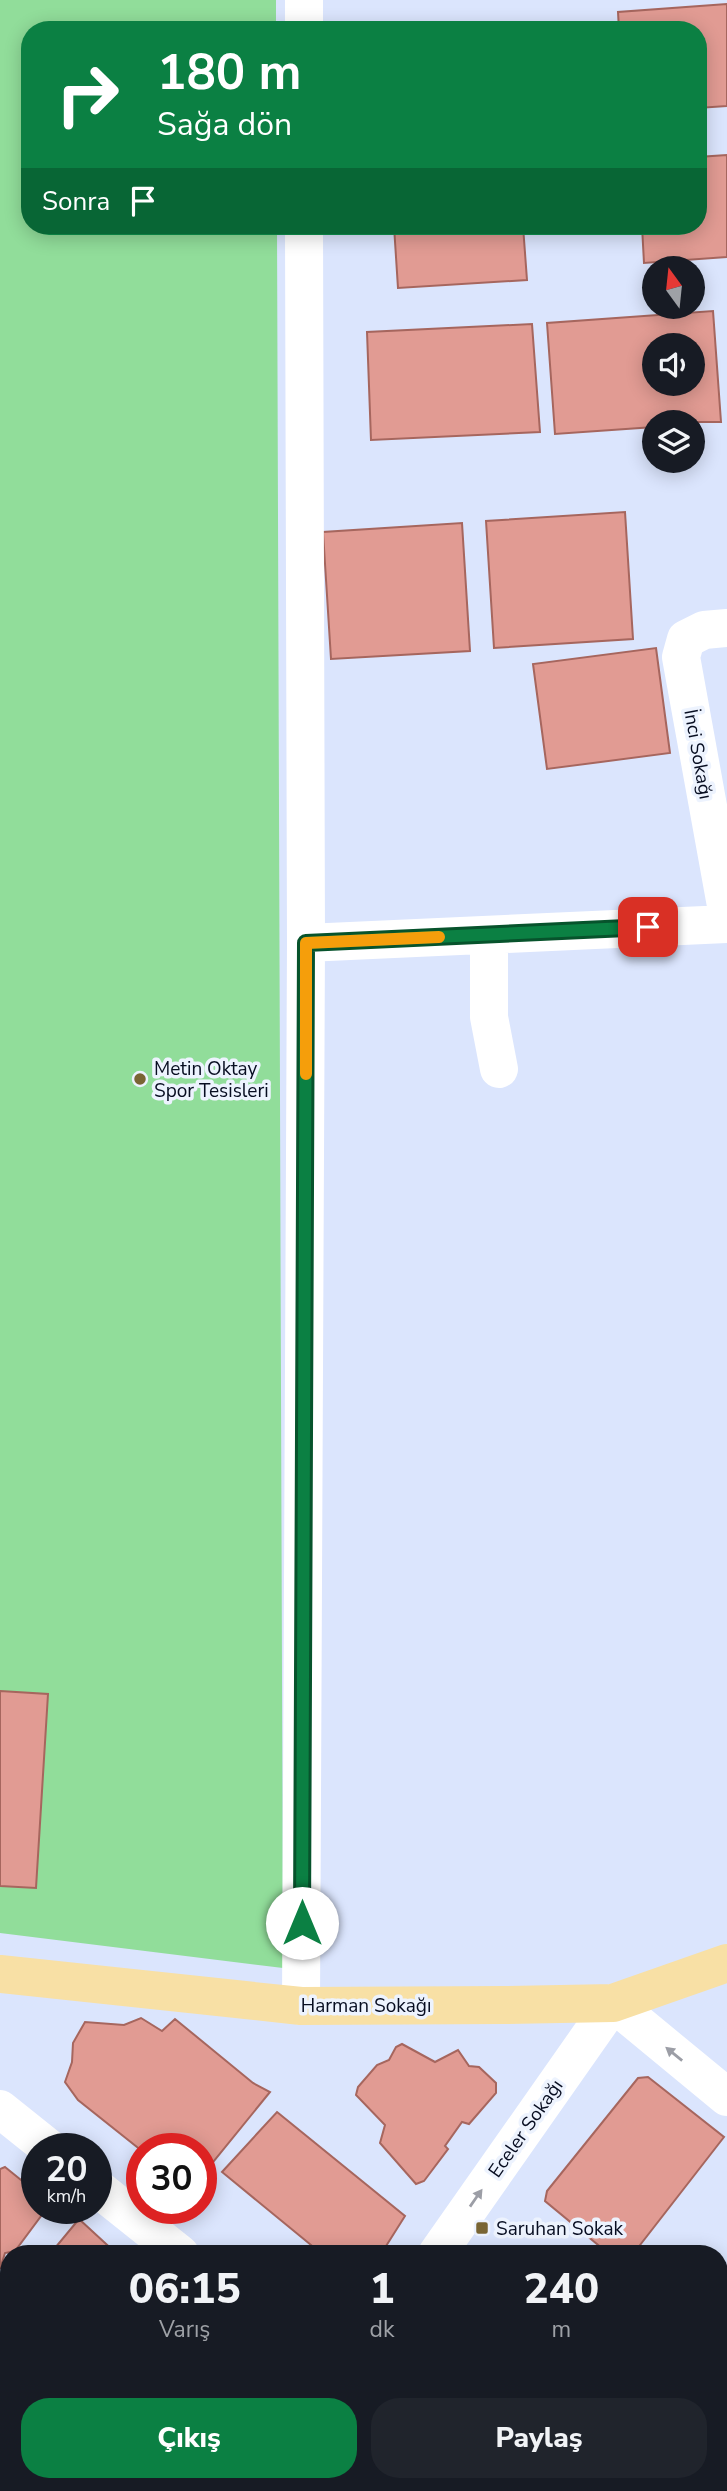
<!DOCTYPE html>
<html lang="tr">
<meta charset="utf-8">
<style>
body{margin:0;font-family:"Nunito Sans",sans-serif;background:#20242c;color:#f1f3f6;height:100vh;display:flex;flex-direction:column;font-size:26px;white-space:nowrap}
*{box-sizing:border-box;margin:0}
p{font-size:23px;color:#9ea1a6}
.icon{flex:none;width:38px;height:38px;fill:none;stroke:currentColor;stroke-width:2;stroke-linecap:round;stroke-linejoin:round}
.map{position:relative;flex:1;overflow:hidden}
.side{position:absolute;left:0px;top:2245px;width:728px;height:247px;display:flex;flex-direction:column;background:#171b24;border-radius:28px 28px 0 0;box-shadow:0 4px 18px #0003}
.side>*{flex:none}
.hud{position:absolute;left:21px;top:21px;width:686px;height:214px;border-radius:28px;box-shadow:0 4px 18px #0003;background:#0b8043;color:#fff;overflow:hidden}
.needle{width:46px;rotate:345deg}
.fabs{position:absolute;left:642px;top:256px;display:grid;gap:14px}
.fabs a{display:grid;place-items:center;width:63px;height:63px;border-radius:50%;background:#171b24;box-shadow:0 4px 18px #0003;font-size:35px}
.speed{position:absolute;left:21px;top:2133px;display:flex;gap:14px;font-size:35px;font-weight:700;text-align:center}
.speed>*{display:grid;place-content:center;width:91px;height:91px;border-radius:50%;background:#171b24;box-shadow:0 4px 18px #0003;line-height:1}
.speed small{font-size:18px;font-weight:400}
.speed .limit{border:10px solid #d22;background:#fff;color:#111}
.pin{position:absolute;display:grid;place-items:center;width:60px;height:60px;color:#fff;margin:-30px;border-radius:14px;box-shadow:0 4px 10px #0006}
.me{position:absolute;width:77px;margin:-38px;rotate:0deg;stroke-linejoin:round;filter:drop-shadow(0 0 5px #0008)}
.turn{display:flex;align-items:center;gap:24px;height:147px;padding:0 21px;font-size:32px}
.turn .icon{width:91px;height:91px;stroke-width:2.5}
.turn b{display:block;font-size:49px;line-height:60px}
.then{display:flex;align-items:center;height:66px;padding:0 21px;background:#0003;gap:14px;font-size:26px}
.eta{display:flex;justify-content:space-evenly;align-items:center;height:119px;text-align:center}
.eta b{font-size:42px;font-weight:800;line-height:49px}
.action{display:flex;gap:14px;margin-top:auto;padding:14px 21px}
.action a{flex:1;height:80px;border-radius:28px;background:#0b8043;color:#fff;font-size:28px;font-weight:800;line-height:80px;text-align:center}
.action a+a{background:#20242c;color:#f1f3f6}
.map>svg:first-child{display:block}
</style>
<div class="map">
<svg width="727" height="2491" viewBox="0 0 727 2491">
<rect width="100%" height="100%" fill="#dbe5fd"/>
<!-- green -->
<path fill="#91dd9a" d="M0,0H276V30H30V226H277L283,1968L0,1933Z"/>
<!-- building -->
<path fill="#e19b93" stroke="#a6665e" stroke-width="2" fill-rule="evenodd" d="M727,4V106L698,108V30H619L618,12Z
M516,26V30H467Z
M727,155V257L644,263L642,226H698V157Z
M394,226H523L527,280L398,288Z
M713,311L721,422H654V427L555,434L547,323ZM654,345H693V383H654Z
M532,324L540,432L371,440L367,332Z
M625,512L633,639L494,648L486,521Z
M462,523L470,651L331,659L323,532Z
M656,648L670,753L547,769L533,664Z
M0,1691L48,1694L36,1888L0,1886Z
M141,2018L162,2031L175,2019L253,2083L270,2092L201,2177V2149L142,2151L78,2100L65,2082L72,2062L73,2043L85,2022L124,2025Z
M402,2044L435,2062L458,2050L469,2066L479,2067L496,2083V2093L469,2124L462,2122L445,2146L448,2149L424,2181L416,2184L380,2143L385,2125L356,2095L358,2087L377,2065L389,2060L396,2047Z
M648,2077L724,2137L633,2254H609L545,2201L547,2191L638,2078Z
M277,2112L405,2216L381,2254H322L222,2172Z
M5,2167L37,2193V2208H47L15,2251L5,2253L0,2269V2169Z
M79,2219L117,2254H50Z
M9,2304V2330L3,2325L2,2313Z
M719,2465L727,2471V2491H652L657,2483H719Z
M165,2483H196L189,2491H175Z
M316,2483H400L410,2491H309Z
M567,2483H612L606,2491H577Z"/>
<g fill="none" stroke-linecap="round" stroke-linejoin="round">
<!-- minor -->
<path stroke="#fff" stroke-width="38" d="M304,0V30
M727,628L704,630L686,639L681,657L727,911
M489,935V1017L499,1069
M306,943L727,924
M301,2006L306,943L304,226
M0,2109L50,2149
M96,2187L180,2254
M437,2254L613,2003L727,2097
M462,2483L471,2491
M255,2491L262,2483"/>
<!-- major -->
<path stroke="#f8e0a5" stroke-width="38" d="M0,1974L301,2006L504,2005L613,2003L727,1963"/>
</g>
<!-- one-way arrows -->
<defs><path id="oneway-solid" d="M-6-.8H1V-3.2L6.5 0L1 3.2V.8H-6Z" transform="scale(1.75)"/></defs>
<g fill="#9c9ea6">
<use href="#oneway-solid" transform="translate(674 2054) rotate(-141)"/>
<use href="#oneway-solid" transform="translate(476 2198) rotate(-55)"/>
</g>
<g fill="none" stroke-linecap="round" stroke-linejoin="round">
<defs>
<path id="route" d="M302,1923L306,943L648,927"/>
</defs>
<!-- route casing -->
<use href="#route" stroke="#07532c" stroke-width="18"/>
<!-- route -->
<use href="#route" stroke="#0b8043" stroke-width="12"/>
<!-- slow -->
<path stroke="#f59e0b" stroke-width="12" d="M306,1074V943L439,937"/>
</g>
<!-- markers -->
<g fill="#796534" stroke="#edf3fe" stroke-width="2.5">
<circle cx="140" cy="1079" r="7"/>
<rect x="475" y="2221" width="14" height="14" rx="3.5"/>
</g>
<g text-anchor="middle" stroke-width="7" stroke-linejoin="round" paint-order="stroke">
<!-- street labels -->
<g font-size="19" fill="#070d21" stroke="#edf3fe">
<text transform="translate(699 754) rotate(80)" y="7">İnci Sokağı</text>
<text x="366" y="2012">Harman Sokağı</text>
<text transform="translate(525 2128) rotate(-55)" y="7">Eceler Sokağı</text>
</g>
<!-- poi labels -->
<g font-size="19" fill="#070d21" stroke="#edf3fe" text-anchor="start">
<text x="154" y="1075">Metin Oktay<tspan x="154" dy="22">Spor Tesisleri</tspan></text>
<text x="496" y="2235">Saruhan Sokak</text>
</g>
</g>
</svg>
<div class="fabs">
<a><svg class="needle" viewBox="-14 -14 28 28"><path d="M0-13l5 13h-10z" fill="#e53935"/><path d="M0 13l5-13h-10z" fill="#9ea1a6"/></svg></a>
<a><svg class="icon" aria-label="sound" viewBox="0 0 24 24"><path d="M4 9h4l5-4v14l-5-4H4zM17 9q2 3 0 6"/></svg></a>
<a><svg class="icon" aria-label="layers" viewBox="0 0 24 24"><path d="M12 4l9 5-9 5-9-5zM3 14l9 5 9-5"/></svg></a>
</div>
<div class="speed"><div>20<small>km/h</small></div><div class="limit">30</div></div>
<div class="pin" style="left:648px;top:927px;background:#d93025"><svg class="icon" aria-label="arrive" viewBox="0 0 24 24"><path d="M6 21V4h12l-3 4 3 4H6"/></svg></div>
<svg class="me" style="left:302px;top:1923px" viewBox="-20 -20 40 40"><circle r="19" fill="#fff"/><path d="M0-13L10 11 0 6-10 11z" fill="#0b8043"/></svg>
<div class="hud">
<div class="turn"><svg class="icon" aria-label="right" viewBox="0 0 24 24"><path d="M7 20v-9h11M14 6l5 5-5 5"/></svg><div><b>180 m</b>Sağa dön</div></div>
<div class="then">Sonra<svg class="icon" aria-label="arrive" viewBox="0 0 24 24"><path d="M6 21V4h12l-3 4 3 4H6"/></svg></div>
</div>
<section class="side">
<div class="eta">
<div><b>06:15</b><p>Varış</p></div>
<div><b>1</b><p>dk</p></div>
<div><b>240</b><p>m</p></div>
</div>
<div class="action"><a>Çıkış</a><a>Paylaş</a></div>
</section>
</div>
